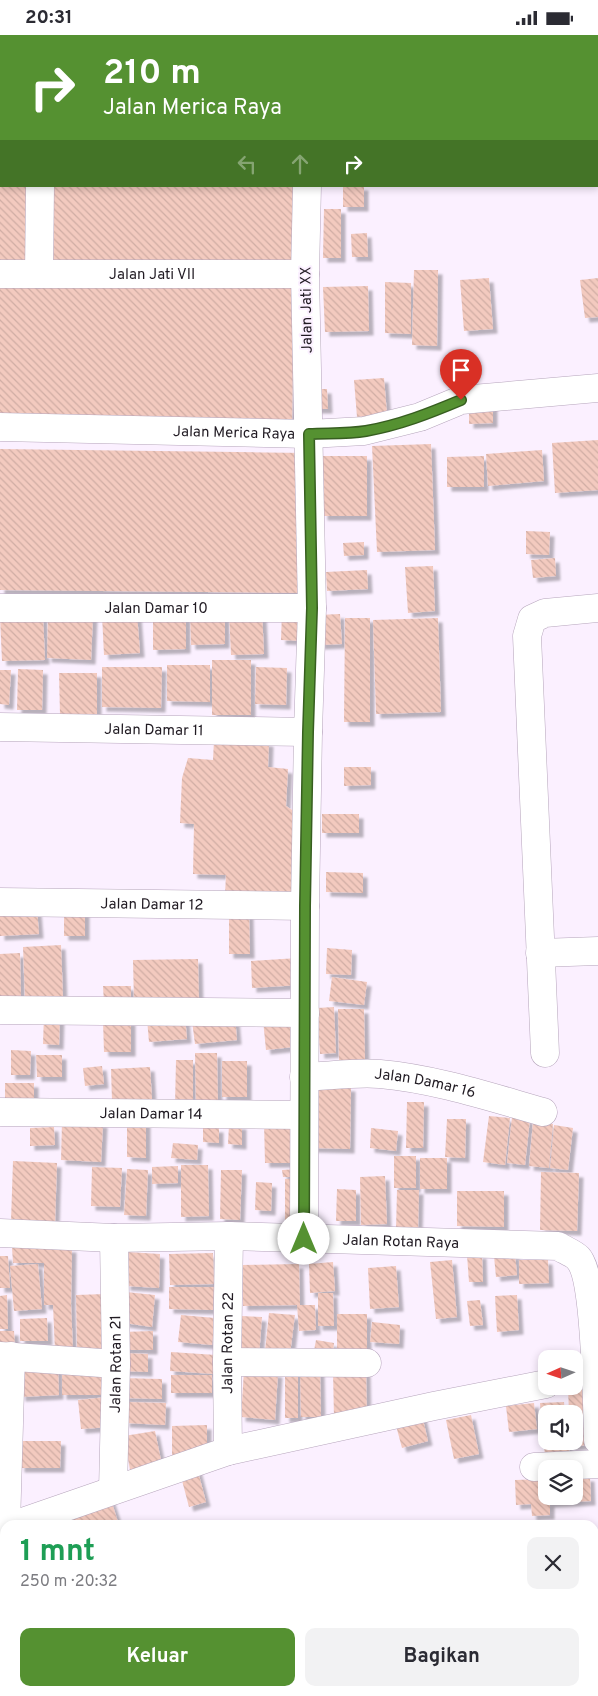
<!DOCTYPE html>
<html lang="id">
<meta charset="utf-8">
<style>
body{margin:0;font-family:Overpass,sans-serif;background:#f2f2f3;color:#2b2b33;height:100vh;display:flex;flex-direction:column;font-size:19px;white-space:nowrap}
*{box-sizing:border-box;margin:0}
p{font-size:16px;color:#7c7c81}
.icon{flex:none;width:28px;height:28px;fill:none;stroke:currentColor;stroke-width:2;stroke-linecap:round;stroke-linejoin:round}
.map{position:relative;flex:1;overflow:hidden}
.panel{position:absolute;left:0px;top:1485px;width:599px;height:176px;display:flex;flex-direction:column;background:#fff;border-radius:15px 15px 0 0;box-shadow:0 2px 8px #0003}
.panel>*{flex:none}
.banner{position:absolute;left:0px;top:0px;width:599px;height:152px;box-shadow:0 2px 8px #0003;background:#559131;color:#fff;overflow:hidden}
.needle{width:32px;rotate:267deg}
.controls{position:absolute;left:538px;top:1315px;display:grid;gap:10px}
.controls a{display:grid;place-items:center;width:45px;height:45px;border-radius:10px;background:#fff;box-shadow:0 2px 8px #0003;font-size:25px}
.pin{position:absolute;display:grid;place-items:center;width:42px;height:42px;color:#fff;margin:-51px -21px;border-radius:50% 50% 50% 0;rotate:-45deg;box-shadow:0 0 5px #0007}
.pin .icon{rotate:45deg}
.me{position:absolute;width:55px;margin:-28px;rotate:0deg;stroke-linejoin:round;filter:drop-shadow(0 0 4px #0008)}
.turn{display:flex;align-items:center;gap:18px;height:105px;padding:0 20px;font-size:22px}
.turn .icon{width:65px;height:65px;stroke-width:2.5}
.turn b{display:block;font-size:35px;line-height:42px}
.lanes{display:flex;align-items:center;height:48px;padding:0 20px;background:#0003;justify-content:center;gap:25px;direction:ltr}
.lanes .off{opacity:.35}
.round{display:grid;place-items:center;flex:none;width:52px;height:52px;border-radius:10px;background:#f2f2f3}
.head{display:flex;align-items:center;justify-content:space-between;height:85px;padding:0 20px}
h1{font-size:30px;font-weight:700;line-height:38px;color:#1e9e55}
.primary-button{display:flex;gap:10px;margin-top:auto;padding:10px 20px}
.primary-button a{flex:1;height:58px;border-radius:10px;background:#559131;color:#fff;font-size:20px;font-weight:700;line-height:58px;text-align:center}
.primary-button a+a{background:#f2f2f3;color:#2b2b33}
.status{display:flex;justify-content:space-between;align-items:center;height:35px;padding:0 25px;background:#fff;direction:ltr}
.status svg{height:14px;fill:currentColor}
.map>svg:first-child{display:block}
</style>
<div class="status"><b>20:31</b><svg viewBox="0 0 49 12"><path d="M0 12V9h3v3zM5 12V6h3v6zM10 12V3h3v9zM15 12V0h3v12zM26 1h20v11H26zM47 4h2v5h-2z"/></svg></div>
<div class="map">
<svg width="598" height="1661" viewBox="0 0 598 1661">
<defs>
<pattern id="building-back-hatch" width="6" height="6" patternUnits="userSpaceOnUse" patternTransform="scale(1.25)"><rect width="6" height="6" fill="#f3cabf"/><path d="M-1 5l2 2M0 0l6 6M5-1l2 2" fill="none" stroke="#d0ada4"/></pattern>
<filter id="shadow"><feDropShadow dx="4.5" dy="4.5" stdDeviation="1" flood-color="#0004"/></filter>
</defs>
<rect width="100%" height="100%" fill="#fbf0ff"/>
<!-- building -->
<path fill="url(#building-back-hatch)" filter="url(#shadow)" d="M0,151H29L28,228H0Z
M45,151H304L302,234L44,229Z
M343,151H364V172H343Z
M324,174H341V223H323Z
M367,198L368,222H352L351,199Z
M414,235H438L437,311L412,310Z
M0,243L294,246L292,387L0,383Z
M489,243L493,294L464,296L460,245Z
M598,243V282L585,283L580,245Z
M385,247L411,248V299L385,298Z
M368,251L369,296L325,297L323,252Z
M384,343L387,379L357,382L354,345Z
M311,354H327L328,374H311Z
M493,368V388L469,389V369Z
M598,405V455L555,458L552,408Z
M431,409L435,515L377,517L372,411Z
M0,414L307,418L306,558L0,555Z
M542,415L544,446L488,451L486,419Z
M323,421H367V481H323Z
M484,421V452H447V422Z
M526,496L550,497L549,520L526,519Z
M364,507V520L344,521L343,508Z
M555,523L556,541L533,543L531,525Z
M433,531L435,576L408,578L405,532Z
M367,535L368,554L327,556L326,537Z
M262,576L264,619L231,620L229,578Z
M282,577H304V606L281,605Z
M48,578L93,580L91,625L47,623Z
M137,578L140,618L104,620L102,580Z
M186,578V614L153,615V579Z
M190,579H225V609L191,610Z
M340,579L342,609L320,610L318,580Z
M43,580L45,625L2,626L0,582Z
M345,583H370V687H344Z
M438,583L441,677L376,679L373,585Z
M212,625H251V680H212Z
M167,630H210V667L167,666Z
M102,632H162L161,673L102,672Z
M256,632L287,633L286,670L255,669Z
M18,634L43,635L42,675H17Z
M0,635H11L9,670L0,669Z
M59,638H97V680H60Z
M214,705L269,707L268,732L288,734L286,771L300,780L298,861L225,859L226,840L193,839L194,789L180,788L182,743L188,723L213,725Z
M344,732H371V750L344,751Z
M322,779H359V798H322Z
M326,837L363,838V858L326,857Z
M37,874L39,899L0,901V877Z
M64,875H85V901H64Z
M229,877H249L250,919H229Z
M61,910L63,963L25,965L23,912Z
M327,913L352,915L351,940L326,939Z
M20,918L21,961H0V919Z
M298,923L300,950L252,953L251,926Z
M198,924L199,967L134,968L133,925Z
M332,942L367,947L364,970L329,966Z
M103,951H131V967L104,968Z
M334,972L336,1018L320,1019L317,973Z
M338,974H364L365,1027H339Z
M44,979L60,980L59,1010L43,1009Z
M185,981L187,1004L149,1007L147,984Z
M235,982L237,1005L195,1009L192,986Z
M291,982L293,1012L266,1015L263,985Z
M131,985V1017H104L103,986Z
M11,1015L31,1016L30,1040H11Z
M195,1018H217L218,1070H196Z
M36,1020H62V1042H37Z
M176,1025H193V1070H175Z
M222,1026H247V1062H222Z
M102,1031L104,1049L85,1051L83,1033Z
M150,1032L152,1064L112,1066L111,1034Z
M5,1048H34V1071H5Z
M313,1051L351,1052L350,1114L312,1113Z
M407,1067H424L423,1113H406Z
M489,1081L510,1083L505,1130L483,1127Z
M512,1082L530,1084L525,1130L507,1128Z
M447,1084H466L465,1123L445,1122Z
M127,1085H146V1123L127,1122Z
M62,1086L103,1088L101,1127L61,1125Z
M264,1087H298V1128H265Z
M533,1087L553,1089L549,1133L529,1131Z
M229,1090H242V1110L228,1109Z
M554,1090L573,1093L568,1135L550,1133Z
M54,1092L55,1110L30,1111V1093Z
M203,1093H219V1108L203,1107Z
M371,1093L398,1096L396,1116L370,1113Z
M173,1108L198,1110L197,1125L171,1123Z
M394,1121H416V1153H394Z
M420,1123H447V1154H420Z
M13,1126L57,1128L55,1188L11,1186Z
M181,1130H208L209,1181L181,1182Z
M178,1131V1148L152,1149V1132Z
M92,1132L122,1133L120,1172L91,1171Z
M127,1134L148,1135L146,1181L124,1180Z
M298,1134V1142H283L282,1135Z
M221,1135H242L240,1185L220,1184Z
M541,1137L579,1138L577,1196L540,1195Z
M385,1141L387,1189L361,1190L360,1142Z
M285,1144H297V1189H285Z
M256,1147L272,1148L271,1176L255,1175Z
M337,1154L356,1155V1186H336Z
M397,1155H419L418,1195H396Z
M457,1156H504V1192L457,1191Z
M12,1213H72L71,1269L73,1316L55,1317L53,1270H61H44V1228H13Z
M127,1217L160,1219L159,1253L126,1251Z
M213,1218L214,1249L170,1250L169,1219Z
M482,1219L483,1247H469L467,1220Z
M515,1219L517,1240L496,1242L494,1221Z
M0,1221H8L10,1253H0Z
M452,1225L457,1282L436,1284L430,1227Z
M519,1225H548L549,1248L519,1249Z
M333,1227L335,1256L310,1258L309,1229Z
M38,1229L42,1274L14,1276L10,1231Z
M299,1229L300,1270H315L316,1295L299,1296L297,1270L243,1271L242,1230Z
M396,1231L399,1272L370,1274L368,1233Z
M169,1252H214L213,1275L169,1274Z
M126,1257L155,1260L152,1292L124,1288Z
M318,1258H333L334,1291H318Z
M105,1259L106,1314L77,1315L76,1260Z
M7,1260L8,1294H0V1261Z
M517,1260L519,1295L497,1297L495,1261Z
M480,1265L483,1290L470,1291L467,1266Z
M269,1278L295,1280L290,1319L265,1316Z
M337,1279H367V1323H337Z
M181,1280L215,1283L212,1310L178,1307Z
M241,1281L262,1282L259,1321L238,1319Z
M47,1283L48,1306H20V1284Z
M372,1287L400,1290L399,1309L370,1307Z
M0,1296H14L15,1312L0,1313Z
M153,1296V1315H123L122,1297Z
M316,1305L334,1308L332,1324L313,1321Z
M171,1317L216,1320L214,1339L170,1336Z
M122,1318L148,1319V1337L121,1336Z
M58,1330L59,1360L21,1362L20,1332Z
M62,1333H102V1360H62Z
M244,1335L278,1338L275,1385L241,1382Z
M285,1335H298V1383H285Z
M300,1335H320L321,1382H301Z
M333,1336H366L367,1382L334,1383Z
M171,1340H212V1358H171Z
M121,1343L162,1344V1364L121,1363Z
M590,1346L593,1410L570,1411V1406H574V1379H569L568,1351H574V1347Z
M107,1362L110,1392L81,1394L78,1365Z
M126,1367L166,1368L165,1390L125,1388Z
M564,1367L565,1379H546V1406H568L570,1423L545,1421L540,1368Z
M534,1368L537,1394L509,1397L506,1371Z
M421,1376L428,1406L402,1413L394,1383Z
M471,1380L479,1419L454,1424L446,1385Z
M207,1390V1420H172V1391Z
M155,1396L162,1430L130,1435L124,1401Z
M20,1406H61L60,1433H20Z
M196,1429L206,1467L189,1472L179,1434Z
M574,1442H590L591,1466L550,1468V1480L532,1481L531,1469L516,1470L515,1445L546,1444V1461H574Z
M110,1462L119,1490H60L57,1480Z
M5,1504V1520L0,1508V1506Z"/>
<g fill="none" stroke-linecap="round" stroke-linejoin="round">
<defs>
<g id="minor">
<path d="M309,1V0"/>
<path d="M0,25H1"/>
<path id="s1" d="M0,239H305"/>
<path d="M39,239L40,151"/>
<path id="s2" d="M0,392L309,399L364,396L420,382L461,365L598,353"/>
<path id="s3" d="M0,573H312"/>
<path id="s4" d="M0,692L308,697"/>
<path id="s5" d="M0,867L305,871"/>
<path d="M540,918L598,916"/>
<path d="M0,975L305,978"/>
<path d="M545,1018L527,601L532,584L545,578L598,573"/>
<path id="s6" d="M304,1042C329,1041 356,1037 380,1039C436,1044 490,1062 543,1077"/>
<path id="s7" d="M0,1077L303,1080"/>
<path id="s8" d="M0,1198L114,1203L229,1201L558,1211C564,1215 573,1218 578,1223C596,1242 597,1373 598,1405"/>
<path d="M304,1204L305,871L308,697L312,573L305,239L307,151"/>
<path d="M0,1321L116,1329"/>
<path d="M227,1327L367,1328"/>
<path id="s9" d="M228,1416L227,1327L229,1201"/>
<path d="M534,1432L598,1429"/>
<path id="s10" d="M113,1455L116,1329L114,1203"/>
<path d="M6,1490L11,1321"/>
<path d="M14,1490L228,1416L434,1371L546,1349"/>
</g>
</defs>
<!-- minor casing -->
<use href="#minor" stroke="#b6a5bc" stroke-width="29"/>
<!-- minor -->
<use href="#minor" stroke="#fff" stroke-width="28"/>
</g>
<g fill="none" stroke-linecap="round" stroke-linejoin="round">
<defs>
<path id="route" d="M304,1204L305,871L308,697L312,573L309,399C328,398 348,399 366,396C400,390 430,378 461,365"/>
</defs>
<!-- route casing -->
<use href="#route" stroke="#375e20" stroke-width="12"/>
<!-- route -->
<use href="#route" stroke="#559131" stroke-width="9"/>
</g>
<g text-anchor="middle" stroke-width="4" stroke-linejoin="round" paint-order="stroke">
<!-- street labels -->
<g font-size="15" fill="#211b23" stroke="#fbf0ff">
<text dy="5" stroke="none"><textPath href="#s1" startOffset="152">Jalan Jati VII</textPath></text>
<text transform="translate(306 275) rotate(-91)" y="5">Jalan Jati XX</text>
<text dy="5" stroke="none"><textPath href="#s2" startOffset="234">Jalan Merica Raya</textPath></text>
<text dy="5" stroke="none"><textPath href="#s3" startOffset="156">Jalan Damar 10</textPath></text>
<text dy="5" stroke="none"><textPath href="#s4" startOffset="154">Jalan Damar 11</textPath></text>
<text dy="5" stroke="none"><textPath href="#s5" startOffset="152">Jalan Damar 12</textPath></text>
<text dy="5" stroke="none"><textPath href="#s6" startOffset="122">Jalan Damar 16</textPath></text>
<text dy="5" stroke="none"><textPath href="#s7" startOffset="151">Jalan Damar 14</textPath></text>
<text dy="5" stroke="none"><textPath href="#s8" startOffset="401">Jalan Rotan Raya</textPath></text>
<text dy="5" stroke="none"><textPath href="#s9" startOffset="108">Jalan Rotan 22</textPath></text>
<text dy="5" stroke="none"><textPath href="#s10" startOffset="126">Jalan Rotan 21</textPath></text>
</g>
</g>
</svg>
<div class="controls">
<a><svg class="needle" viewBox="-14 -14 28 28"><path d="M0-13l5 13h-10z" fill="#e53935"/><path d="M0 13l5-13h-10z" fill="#7c7c81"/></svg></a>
<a><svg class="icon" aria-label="sound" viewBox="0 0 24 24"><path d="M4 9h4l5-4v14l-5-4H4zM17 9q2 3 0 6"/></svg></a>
<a><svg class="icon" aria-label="layers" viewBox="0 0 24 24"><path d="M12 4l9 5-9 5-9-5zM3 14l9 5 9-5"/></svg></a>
</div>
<div class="pin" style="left:461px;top:365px;background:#d93025"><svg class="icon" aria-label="arrive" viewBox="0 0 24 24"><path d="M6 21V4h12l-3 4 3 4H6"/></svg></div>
<svg class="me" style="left:304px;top:1204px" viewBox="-20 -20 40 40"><circle r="19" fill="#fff"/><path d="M0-13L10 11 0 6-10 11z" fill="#559131"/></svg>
<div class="banner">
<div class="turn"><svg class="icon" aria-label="right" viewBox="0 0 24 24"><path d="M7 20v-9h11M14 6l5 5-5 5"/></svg><div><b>210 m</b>Jalan Merica Raya</div></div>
<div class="lanes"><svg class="icon off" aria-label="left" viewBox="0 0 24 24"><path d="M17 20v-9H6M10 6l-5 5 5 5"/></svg><svg class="icon off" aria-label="ahead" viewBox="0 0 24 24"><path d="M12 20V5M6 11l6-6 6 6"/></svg><svg class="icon" aria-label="right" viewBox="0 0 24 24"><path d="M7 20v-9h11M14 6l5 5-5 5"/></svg></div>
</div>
<section class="panel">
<div class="head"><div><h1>1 mnt</h1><p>250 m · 20:32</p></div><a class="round"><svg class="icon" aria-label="close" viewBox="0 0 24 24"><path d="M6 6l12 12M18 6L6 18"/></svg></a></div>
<div class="primary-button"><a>Keluar</a><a>Bagikan</a></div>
</section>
</div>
